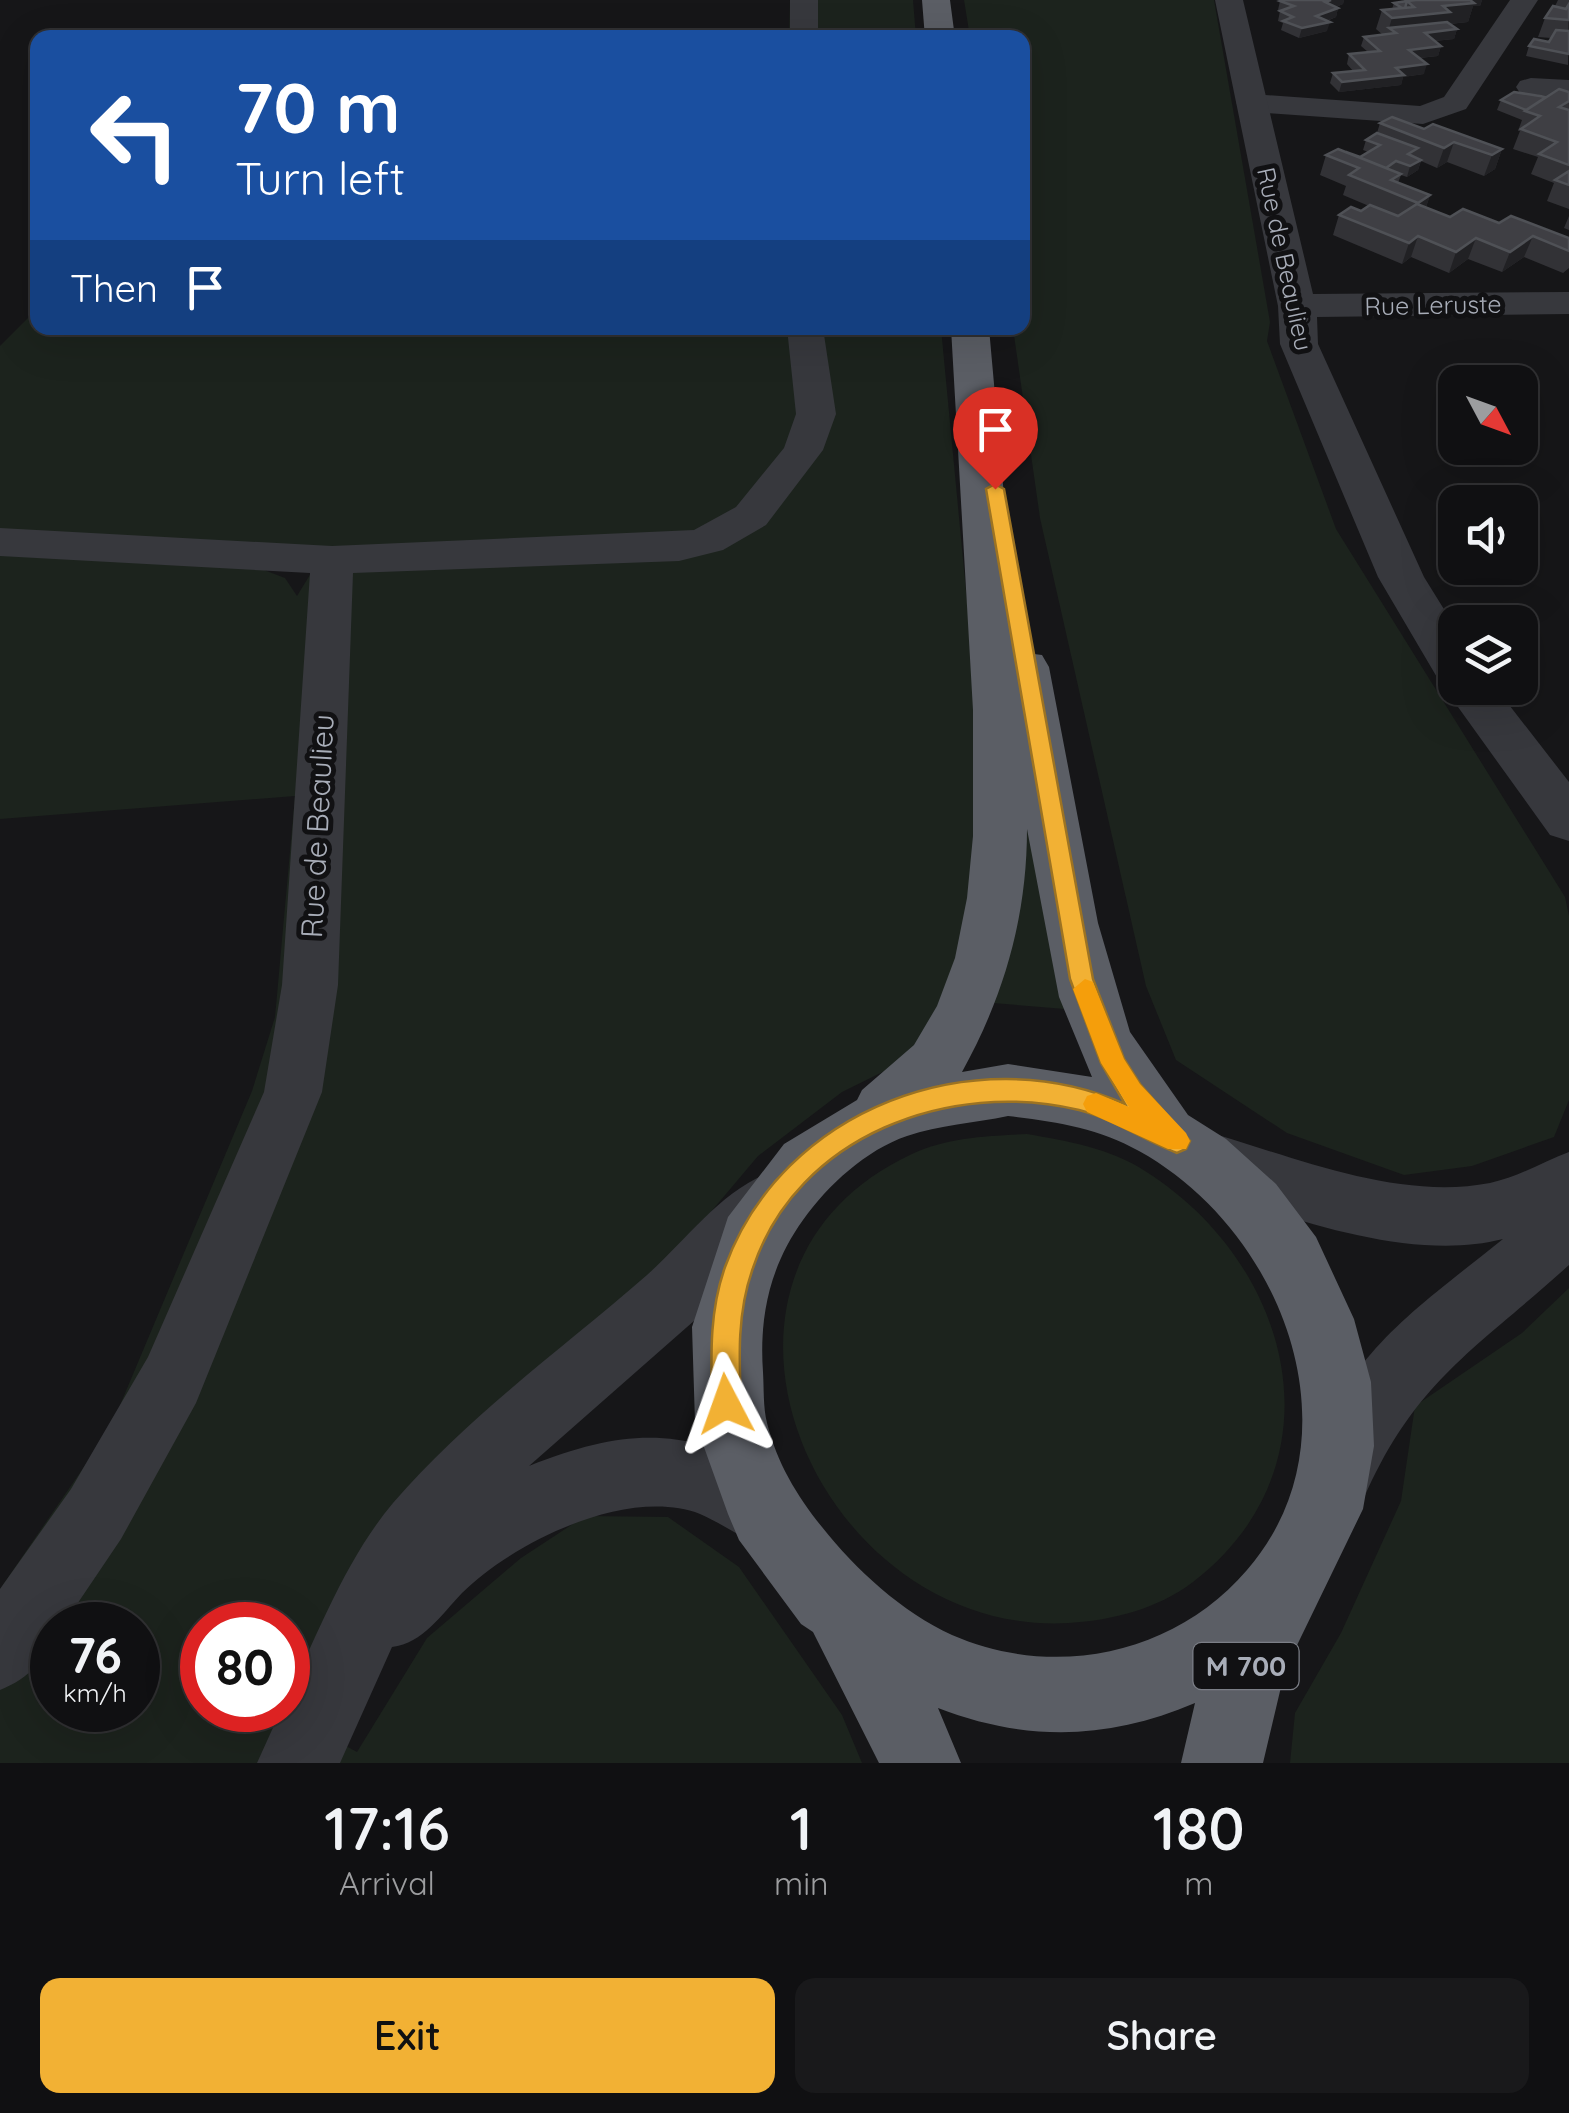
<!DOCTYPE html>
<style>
body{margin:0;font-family:Quicksand,sans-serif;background:#19191b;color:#f1f3f6;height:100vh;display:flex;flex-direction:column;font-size:38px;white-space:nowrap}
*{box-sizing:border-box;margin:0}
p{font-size:32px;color:#9c9d9f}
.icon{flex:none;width:55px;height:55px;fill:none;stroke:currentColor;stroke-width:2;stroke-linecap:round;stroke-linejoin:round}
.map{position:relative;height:1763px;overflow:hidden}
.drawer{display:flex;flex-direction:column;background:#101012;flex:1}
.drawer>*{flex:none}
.banner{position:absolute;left:30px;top:30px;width:1000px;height:305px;border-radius:20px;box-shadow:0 10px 40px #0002,0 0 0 2px #303032;background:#1a4fa0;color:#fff;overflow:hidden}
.needle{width:65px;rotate:131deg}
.controls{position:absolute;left:1438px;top:365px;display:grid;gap:20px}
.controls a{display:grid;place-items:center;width:100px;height:100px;border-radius:20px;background:#101012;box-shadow:0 10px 40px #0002,0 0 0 2px #303032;font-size:50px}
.speed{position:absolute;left:30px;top:1602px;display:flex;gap:20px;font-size:50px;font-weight:700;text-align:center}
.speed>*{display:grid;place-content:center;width:130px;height:130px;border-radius:50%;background:#101012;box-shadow:0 10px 40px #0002,0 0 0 2px #303032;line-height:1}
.speed small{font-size:25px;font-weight:400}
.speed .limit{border:15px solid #d22;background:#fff;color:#111}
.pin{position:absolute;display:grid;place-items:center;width:85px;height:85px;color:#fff;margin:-102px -42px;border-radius:50% 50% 50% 0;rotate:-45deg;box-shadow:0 0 10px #0007}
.pin .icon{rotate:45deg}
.me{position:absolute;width:110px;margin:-55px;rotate:356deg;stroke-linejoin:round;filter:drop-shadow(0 0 8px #0008)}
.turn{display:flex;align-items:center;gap:35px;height:210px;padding:0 40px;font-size:45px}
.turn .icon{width:130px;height:130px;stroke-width:2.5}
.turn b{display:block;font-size:70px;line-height:85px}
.then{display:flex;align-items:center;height:95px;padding:0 40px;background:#0003;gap:20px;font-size:38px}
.eta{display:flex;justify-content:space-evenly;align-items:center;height:170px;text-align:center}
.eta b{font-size:60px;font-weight:600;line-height:70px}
.action{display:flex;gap:20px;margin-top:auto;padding:20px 40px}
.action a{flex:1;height:115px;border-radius:20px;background:#f2b134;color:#111;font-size:40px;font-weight:600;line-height:115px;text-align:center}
.action a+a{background:#19191b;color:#f1f3f6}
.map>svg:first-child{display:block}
</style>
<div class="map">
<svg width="1569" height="1763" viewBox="0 0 1569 1763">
<rect width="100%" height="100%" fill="#161618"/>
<!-- green -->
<path fill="#1c231d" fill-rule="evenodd" d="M790,0H913L916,37L789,38Z
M964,0H1214L1270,322L1267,341L1336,529L1565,897L1569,916V1100L1554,1137L1472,1166L1404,1175L1287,1133L1176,1060L1146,986L1040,518L1013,328H1022V38L970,37Z
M37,309L38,328H941L984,780L956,978L917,1055L842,1092L758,1156L688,1239L336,1606L288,1694V1625H202V1710H279L357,1752L427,1638L521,1558L585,1516L668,1517L739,1567L842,1715L862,1763H0V1589L110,1429L252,1091L275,1017L295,796L0,819V346ZM327,547L297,596L285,578L227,556ZM52,1625H138V1710H52Z
M1019,829L1029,831L1065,1009L993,1003Z
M1027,1134C1067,1141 1110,1148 1145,1171C1293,1264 1345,1465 1193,1582C1157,1609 1114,1620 1069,1623C816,1638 658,1272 912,1154C948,1137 988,1136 1027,1134Z
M1569,1288V1763H1290L1295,1713L1341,1633L1401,1501L1415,1406L1522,1333Z"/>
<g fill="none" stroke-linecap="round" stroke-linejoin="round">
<!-- minor -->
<path fill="#37383d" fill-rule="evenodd" d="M790,0H818V38H790Z
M1510,0H1538L1466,109L1423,124L1251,112L1236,103L1251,94L1420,106L1444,97Z
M1531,78L1569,80V98L1520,93L1516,87L1520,81Z
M787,328H823L836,414L823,450L766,525L723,550L679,561L353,573L338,985L322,1092L196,1403L121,1539L63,1625H52C52,1657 28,1679 0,1690V1589L71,1489L148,1357L264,1092L282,985L310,573L0,556V528L332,546L694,530L736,507L784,448L796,414Z"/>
<!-- tertiary -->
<path fill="#37383d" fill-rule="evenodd" d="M1215,0H1243L1313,294L1569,292V314L1317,317L1318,344L1424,577L1455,627V688H1496L1569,782V841L1550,835L1453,700L1445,688L1449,682L1438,679L1378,577L1280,344L1278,306Z
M1204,1131C1293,1156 1396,1201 1490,1183C1518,1177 1543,1162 1569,1152V1265C1479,1347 1415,1380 1364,1498L1338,1508L1312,1498L1302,1472C1352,1350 1403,1319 1503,1239C1406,1264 1273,1213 1182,1179L1172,1159L1182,1139Z
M768,1173L791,1182L800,1203L791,1224L695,1320L529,1466C632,1425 692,1427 787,1483L798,1509L787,1535L761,1546C740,1537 721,1523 700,1514C627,1486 512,1543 462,1593C441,1615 423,1643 392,1647L340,1763H257L281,1710H288V1696C319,1631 346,1559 393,1503C468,1416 561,1350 647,1275C685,1241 720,1192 768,1173Z"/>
<!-- trunk -->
<path fill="#5b5e65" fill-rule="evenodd" d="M922,0H950L955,38H925Z
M951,328H989L1018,652L1042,655L1049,667L1098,923L1130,1032L1188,1115L1226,1139L1276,1184L1316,1237L1354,1319L1371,1382L1374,1446L1363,1509L1285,1670L1263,1763H1181L1195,1703C1109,1740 1026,1742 938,1708L961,1763H879L813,1632L801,1624L739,1540L728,1514L695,1422L692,1327L728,1217L784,1144L857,1100L862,1090L914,1045L937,1006L955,958L967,898L973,836V710ZM1027,829L1059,997L1092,1077L1008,1064L962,1072C1004,996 1027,917 1027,829ZM1008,1116C1054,1121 1098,1128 1139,1151C1282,1230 1363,1436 1247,1570C1175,1654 1056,1680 952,1635C902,1612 856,1570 822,1527C797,1496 777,1463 767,1423C763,1407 764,1388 763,1372C759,1316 770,1266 803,1220C828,1185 866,1150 907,1136C939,1125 975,1123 1008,1116Z"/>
</g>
<!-- wall -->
<path fill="#323236" d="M1283,0H1344L1343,4L1336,7L1338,8L1336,17L1327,21V31L1299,38L1281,30L1283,23L1278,21L1280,11L1278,10L1280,1Z
M1410,0H1482L1480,6H1473L1468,22L1450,24L1457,29L1454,39L1435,41L1441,46L1438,56L1420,58L1424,74L1403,77L1401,85L1339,92L1330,83L1333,73L1353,71L1347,64L1349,54L1368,52L1361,46L1364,37L1383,35L1376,29L1382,10L1392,9L1394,3Z
M1558,0H1569L1568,65L1526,56L1529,46L1549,42L1551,38L1538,37L1545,18L1555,6Z
M1569,92V209L1547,201L1554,183L1531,174L1538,157L1513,149L1520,131H1518L1522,120L1497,110L1501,100L1546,97Z
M1380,123L1424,129L1502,149L1495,169L1484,176L1447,162L1437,168L1421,161L1418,170L1407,177L1401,175L1398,183L1430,195L1426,207L1450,217L1499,223L1569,238V268L1563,273L1524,257L1502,272L1468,259L1449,273L1411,257L1402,264L1333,235L1339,215L1361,211L1369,206L1343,195L1346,186L1320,175L1326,155L1360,157L1368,152L1363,150L1366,140L1377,133Z
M1569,216V230L1564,228Z"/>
<!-- shaded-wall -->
<path fill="#212124" d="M1331,0H1344L1343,4L1323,12L1325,2Z
M1454,0H1482L1480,6H1473L1468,22L1447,24L1457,29L1454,39L1422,42L1396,33L1389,28L1392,18Z
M1338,8L1336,17L1315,25L1330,22L1327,31L1299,38L1302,28L1316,16Z
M1441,46L1438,56L1406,59L1409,50Z
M1427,64L1424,74L1403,77L1401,85L1339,92L1342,82L1396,68Z
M1454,142L1447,162L1437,168L1444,148Z
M1502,149L1495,169L1484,176L1492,155Z
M1421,160L1418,170L1407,177L1410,166Z
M1430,195L1423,216L1411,223L1418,203Z
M1418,236L1411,257L1402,264L1409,243Z
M1533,236L1524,257L1502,272L1510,252Z
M1476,238L1468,259L1449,273L1456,252Z"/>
<!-- building -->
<path fill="#3f3f44" stroke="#4f5156" stroke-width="2.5" d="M1283,0H1331L1325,2L1338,8L1316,16L1330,22L1302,28L1283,21L1293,17L1280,11L1294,6L1280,1Z
M1416,0H1470L1474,3L1443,6L1450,12L1392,18L1382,10L1414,7L1407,1Z
M1407,1L1405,8H1402L1394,3Z
M1569,4V20L1545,18L1553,6L1566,9Z
M1447,22L1457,29L1425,33L1441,46L1409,50L1427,64L1396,68L1404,75L1342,82L1333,73L1365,70L1349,54L1380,51L1364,37L1396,33L1389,28Z
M1556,30L1569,31V54L1529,46L1534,39L1549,42Z
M1559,89L1569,92V101L1559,107L1569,110V165L1539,154L1557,142L1521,129L1540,116L1525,111Z
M1514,92L1546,97L1526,110L1501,100Z
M1392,117L1424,129L1433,124L1502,149L1492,155L1454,142L1444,148L1380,123Z
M1377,133L1418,148L1408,154L1421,160L1410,166L1396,161L1386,168L1346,152L1360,157L1380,145L1366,140Z
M1338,149L1401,174L1391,180L1430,195L1418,203L1349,175L1359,168L1326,155Z
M1569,171V185L1555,180Z
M1417,204L1450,217L1463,209L1499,223L1511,216L1569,238V251L1533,236L1510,252L1476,238L1456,252L1418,236L1409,243L1339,215L1351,207L1361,211L1370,205L1398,216Z"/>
<!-- route -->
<path fill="#f2b134" stroke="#9d7322" stroke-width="2.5" d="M995,484L1004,489L1093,979L1124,1059L1140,1084L1190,1141L1186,1149L1177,1153C1143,1140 1114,1119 1079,1110C951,1079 797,1135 753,1268C737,1312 739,1357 741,1404L737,1414L726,1418L716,1414L712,1404C711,1357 709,1312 725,1267C782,1109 974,1037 1125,1104L1101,1063L1070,979L986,489Z"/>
<!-- slow -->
<path fill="#f59e0b" d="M1085,979L1093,982L1124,1059L1140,1084L1186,1133L1190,1141L1186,1149H1168L1087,1112L1083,1104L1087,1096L1096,1093L1129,1107L1101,1063L1073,989Z"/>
<g text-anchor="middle" stroke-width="10" stroke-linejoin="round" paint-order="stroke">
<!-- far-street labels -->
<g font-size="25" fill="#a8adb8" stroke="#111113">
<text transform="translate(1285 259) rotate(78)" y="9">Rue de Beaulieu</text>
<text transform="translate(1433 305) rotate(-1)" y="9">Rue Leruste</text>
</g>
<!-- shield labels -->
<rect fill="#111113" stroke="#7b7e86" stroke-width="2.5" x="1193.5" y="1643" width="105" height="46" rx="8"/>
<g font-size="28" font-weight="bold" fill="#a8adb8">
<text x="1246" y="1676">M 700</text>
</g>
<!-- street labels -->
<g font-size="30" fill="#a8adb8" stroke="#111113">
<text transform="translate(318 826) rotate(-87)" y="10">Rue de Beaulieu</text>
</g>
</g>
</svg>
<div class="controls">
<a><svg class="needle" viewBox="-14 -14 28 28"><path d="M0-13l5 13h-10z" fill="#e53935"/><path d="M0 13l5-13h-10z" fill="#9c9d9f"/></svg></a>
<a><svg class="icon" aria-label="sound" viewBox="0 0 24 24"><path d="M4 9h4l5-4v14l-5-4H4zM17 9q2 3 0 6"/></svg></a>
<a><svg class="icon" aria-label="layers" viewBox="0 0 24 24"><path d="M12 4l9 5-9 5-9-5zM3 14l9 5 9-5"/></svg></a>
</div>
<div class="speed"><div>76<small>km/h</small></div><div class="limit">80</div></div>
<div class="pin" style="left:995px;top:489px;background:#d93025"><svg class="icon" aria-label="arrive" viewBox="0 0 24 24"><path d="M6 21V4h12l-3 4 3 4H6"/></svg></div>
<svg class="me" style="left:726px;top:1404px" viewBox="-20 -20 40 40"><path d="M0-17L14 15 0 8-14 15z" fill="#f2b134" stroke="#fff" stroke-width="4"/></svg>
<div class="banner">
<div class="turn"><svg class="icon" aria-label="left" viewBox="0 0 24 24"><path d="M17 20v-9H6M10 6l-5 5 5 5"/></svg><div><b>70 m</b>Turn left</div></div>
<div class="then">Then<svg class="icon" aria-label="arrive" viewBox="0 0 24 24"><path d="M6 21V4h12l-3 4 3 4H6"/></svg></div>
</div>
</div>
<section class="drawer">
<div class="eta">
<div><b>17:16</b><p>Arrival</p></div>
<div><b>1</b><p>min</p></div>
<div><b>180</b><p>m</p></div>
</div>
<div class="action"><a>Exit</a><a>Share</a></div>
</section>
